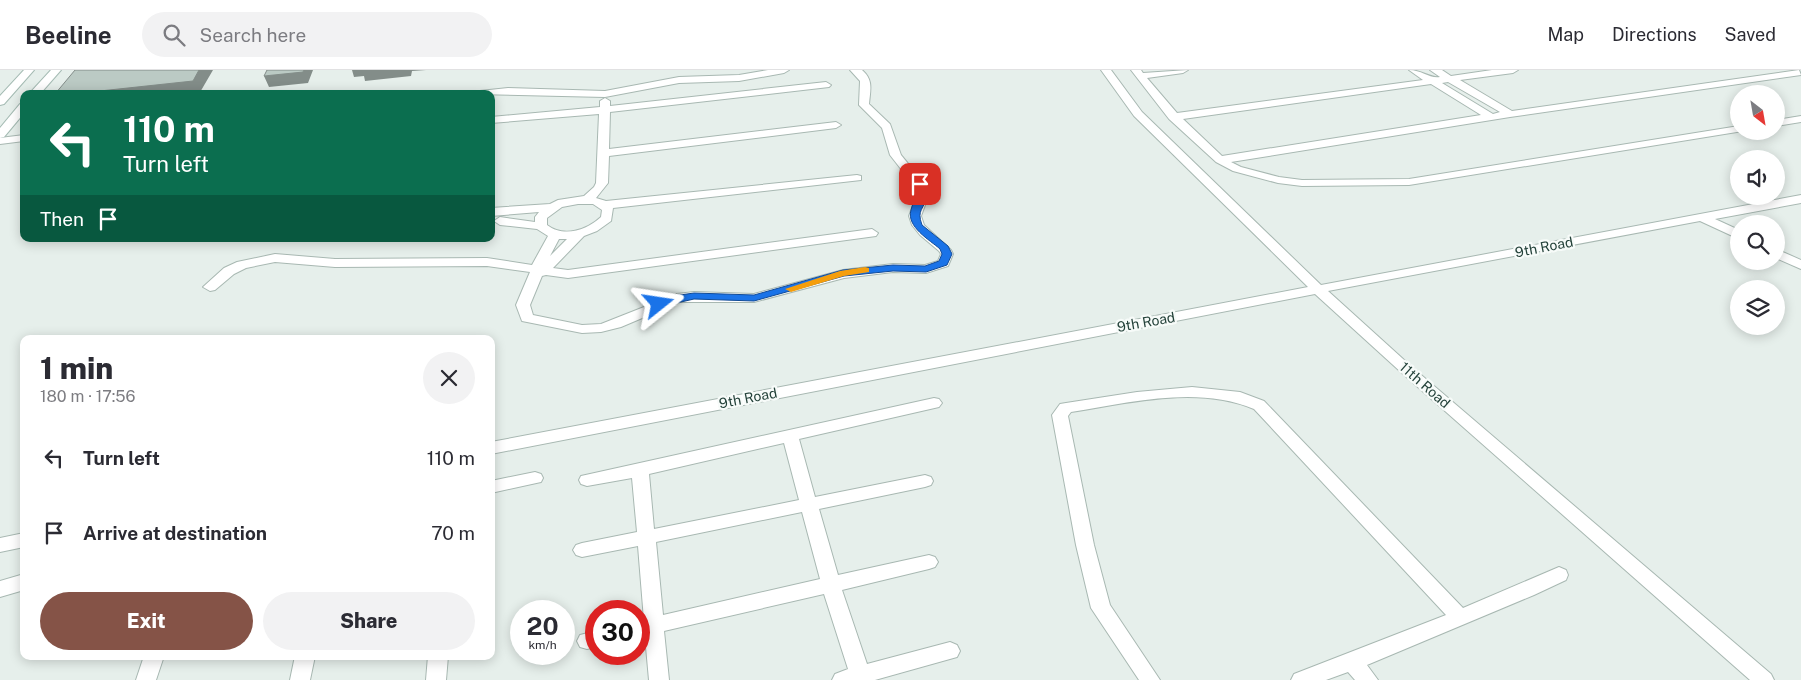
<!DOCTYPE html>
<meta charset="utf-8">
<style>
body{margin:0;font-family:"Public Sans",sans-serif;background:#f2f2f3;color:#2b2b33;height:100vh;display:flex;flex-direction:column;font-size:19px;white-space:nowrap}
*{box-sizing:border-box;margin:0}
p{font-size:16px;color:#7c7c81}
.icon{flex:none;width:28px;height:28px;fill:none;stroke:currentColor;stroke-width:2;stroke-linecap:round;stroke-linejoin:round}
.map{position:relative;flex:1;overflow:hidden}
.panel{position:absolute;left:20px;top:265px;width:475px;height:325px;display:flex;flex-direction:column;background:#fff;border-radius:10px;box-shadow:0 2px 12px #0003}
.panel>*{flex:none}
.hud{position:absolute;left:20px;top:20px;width:475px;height:152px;border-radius:10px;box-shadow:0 2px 12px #0003;background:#0b6e4f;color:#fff;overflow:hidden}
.needle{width:32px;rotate:149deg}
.buttons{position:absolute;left:1730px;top:15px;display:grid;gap:10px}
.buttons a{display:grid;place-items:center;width:55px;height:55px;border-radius:50%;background:#fff;box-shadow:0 2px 12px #0003;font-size:25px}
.speed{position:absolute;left:510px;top:530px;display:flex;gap:10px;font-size:25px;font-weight:700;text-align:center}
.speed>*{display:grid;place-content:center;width:65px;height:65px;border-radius:50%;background:#fff;box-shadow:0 2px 12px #0003;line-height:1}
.speed small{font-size:12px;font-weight:400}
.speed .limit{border:8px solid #d22;background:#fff;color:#111}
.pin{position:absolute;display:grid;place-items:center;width:42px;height:42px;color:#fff;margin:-21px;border-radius:10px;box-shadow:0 2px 8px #0006}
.me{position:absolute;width:55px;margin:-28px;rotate:75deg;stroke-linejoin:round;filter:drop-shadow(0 0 4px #0008)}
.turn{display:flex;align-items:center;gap:18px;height:105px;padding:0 20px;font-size:22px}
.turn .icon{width:65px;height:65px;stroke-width:2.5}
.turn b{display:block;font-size:35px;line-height:42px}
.then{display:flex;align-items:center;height:48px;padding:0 20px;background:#0003;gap:10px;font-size:19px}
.round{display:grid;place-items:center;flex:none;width:52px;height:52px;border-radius:26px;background:#f2f2f3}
.head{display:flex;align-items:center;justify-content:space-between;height:85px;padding:0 20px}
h1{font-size:30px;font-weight:800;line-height:38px}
.cta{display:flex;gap:10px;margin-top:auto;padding:10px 20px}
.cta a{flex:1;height:58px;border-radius:30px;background:#855347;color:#fff;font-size:20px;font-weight:800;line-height:58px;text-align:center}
.cta a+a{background:#f2f2f3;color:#2b2b33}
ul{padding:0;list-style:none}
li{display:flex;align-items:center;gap:15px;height:75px;padding:0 20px}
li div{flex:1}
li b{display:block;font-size:19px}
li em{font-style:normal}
header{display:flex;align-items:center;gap:30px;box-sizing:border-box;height:70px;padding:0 25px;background:#fff;border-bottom:1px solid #e1e1e2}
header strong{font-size:24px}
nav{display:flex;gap:28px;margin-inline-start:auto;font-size:18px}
.search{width:350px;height:45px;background:#f2f2f3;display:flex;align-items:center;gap:12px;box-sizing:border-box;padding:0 18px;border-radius:28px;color:#7c7c81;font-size:19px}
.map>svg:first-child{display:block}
</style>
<header>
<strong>Beeline</strong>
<div class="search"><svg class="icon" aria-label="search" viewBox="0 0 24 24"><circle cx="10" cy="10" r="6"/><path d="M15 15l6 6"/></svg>Search here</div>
<nav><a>Map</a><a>Directions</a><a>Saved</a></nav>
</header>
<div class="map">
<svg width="1801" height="610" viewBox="0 0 1801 610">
<rect width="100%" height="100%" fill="#e6efeb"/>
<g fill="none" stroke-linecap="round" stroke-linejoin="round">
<defs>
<path id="street" d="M768,0H789L784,3L739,11L679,13L605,27L475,24L480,21L508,18L605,21L679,7L739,5Z
M850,0H862C874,10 870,21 869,34L890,54L901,85L927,117L928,127L921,146L924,155L951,180L953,184L948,196L926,203L893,202L844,208L754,232H680L621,257L601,262L582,263L522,251L516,235L530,202L487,196L335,197L275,192L246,198L234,204L215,220L210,221L203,217L224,198L237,192L275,184L335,189L487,188L532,195L548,166L537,159L500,155L494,151L500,147L535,152V147L539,142L491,146V138L550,134L558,130L584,126L594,117L596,113L599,44L491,53V47L600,37V31L605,28L610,31V36L826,12L831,15L829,17L610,42L609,79L836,52L841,55L836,58L609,86L608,113L596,128L606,131L857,105L861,106V110L613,138L611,151L597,161L584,166L553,198L568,200L872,159L878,163L876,166L568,208L546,205L542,206L530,235L533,245L582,255L601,254L677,224L694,222L754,224L843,200L893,194L925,195L938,191L941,184L939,181L920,165L912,155L909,146L916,127L915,117L890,85L882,58L859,35L860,11ZM578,134H593L602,140L601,147C587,160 564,168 547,155V148L562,137ZM559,169H567L550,186Z
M1101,0H1111L1142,42L1321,215L1801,125V133L1715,149L1739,160V169L1700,151L1328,221L1413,298L1771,604L1774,610H1750L1403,304L1315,224L491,384V372L1308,217L1134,46Z
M1131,0H1141L1143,3L1188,0L1183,3L1147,8L1177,43L1423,10L1409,0C1422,0 1430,9 1440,7L1430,0H1442L1451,6L1492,0H1518L1513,3L1460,10L1512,41L1799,0L1801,5L1510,47L1231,92L1241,97L1279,107L1302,110L1409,109L1739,56V61H1743L1409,115L1302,116L1278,113L1233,101L1216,92L1169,49ZM1448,12L1500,42L1493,44L1442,13ZM1431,14L1481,45L1222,86L1183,49Z
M1801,46V52L1776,56V50Z
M24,65V71L0,74V68Z
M1776,179L1801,190V199L1776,188Z
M1192,317L1240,322L1264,331L1463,538L1559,497L1566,500L1568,505L1566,510L1534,525L1367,595L1378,610H1355L1348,602L1326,610H1291L1294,604L1446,545L1254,339C1197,315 1129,333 1071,342L1068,346L1094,475L1110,535L1160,610H1139L1091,538L1076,475L1052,345L1060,334L1066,333L1137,322Z
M934,328L939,329L942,333L939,337L799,369L815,427L925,405L931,407L933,411L931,415L925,417L819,439L838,505L929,485L935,487L938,492L935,497L929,499L842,520L867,594L950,572L957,575L960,581L957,587L875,610H832L835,604L848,599L824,524L664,561L669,610H649L645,566L639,567V551L644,550L638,476L582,487L576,485L573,480L576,475L582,473L637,462L632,408L587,416L581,414L579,410L581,406ZM784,373L799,430L654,459L649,404ZM802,442L820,509L663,545L656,472Z
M535,402L541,404L543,408L541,412L491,423V411Z
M24,463V477L0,482V468Z
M24,504V520L0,527V511Z
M596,561V577L587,579L580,577L577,571L580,565Z
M144,586H164L156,610H136Z
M295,586H315L310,610H290Z
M428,586H448L446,610H426Z"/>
<path id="secondary" d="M24,0H34L4,34L0,35V26Z
M51,0H61L40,24H29Z
M24,33V43L4,67L0,68V58L20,34Z"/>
</defs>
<!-- street casing -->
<use href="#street" stroke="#a8b8b2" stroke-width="2"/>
<!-- secondary casing -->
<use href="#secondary" stroke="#a4bbb3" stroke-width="2"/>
<!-- street -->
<use href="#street" fill="#fff" fill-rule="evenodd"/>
<!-- secondary -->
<use href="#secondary" fill="#fff" fill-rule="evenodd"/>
</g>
<!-- shaded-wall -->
<path fill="#838d89" d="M199,0H213L199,24H72Z
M304,0H313L308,13L269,17L264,6Z
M352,0H426L412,1L411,6L365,11L364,6L354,7Z"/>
<!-- building -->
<path fill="#bbcac4" stroke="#838d89" d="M75,0H199L193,11L72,24H55Z
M267,0H304L303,2L264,6Z"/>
<!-- route -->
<path fill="#1a73e8" stroke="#114b97" d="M920,111L924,114C925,118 927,123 926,127C925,139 916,139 922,155L948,176L952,184L947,195L926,202L893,201L844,206L754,231L694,229L659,237L654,234L673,226L694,223L754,225L843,200L893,195L925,196L939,191L942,184L940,179C930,170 906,157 911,140C914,128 918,129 915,114Z"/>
<!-- slow -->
<path fill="#f59e0b" d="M865,197L869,198V202L844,206L791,222L785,219L840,201Z"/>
<g text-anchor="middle" stroke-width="4.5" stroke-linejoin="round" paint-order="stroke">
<!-- street labels -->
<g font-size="14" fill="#24423a" stroke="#f7fbf9">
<text transform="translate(1544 177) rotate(-11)" y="5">9th Road</text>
<text transform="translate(1146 252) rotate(-10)" y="5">9th Road</text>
<text transform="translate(1425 315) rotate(41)" y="5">11th Road</text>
<text transform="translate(748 328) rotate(-11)" y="5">9th Road</text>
</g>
</g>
</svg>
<div class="buttons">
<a><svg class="needle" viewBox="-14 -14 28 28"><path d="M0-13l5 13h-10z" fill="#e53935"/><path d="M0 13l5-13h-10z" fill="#7c7c81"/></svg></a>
<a><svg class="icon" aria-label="sound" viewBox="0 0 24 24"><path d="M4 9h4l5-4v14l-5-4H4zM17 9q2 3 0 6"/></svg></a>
<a><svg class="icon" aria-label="search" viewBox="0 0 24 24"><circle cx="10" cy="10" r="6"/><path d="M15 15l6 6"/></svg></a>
<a><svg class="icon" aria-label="layers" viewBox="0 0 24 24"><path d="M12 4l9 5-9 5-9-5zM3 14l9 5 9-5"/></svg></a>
</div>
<div class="speed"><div>20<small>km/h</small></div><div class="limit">30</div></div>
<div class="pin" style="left:920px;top:114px;background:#d93025"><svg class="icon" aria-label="arrive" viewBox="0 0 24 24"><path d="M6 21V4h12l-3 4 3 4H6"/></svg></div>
<svg class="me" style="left:659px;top:234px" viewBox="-20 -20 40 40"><path d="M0-17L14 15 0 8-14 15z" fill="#1a73e8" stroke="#fff" stroke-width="4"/></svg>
<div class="hud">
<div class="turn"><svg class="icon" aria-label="left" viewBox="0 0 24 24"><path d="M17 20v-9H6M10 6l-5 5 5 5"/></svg><div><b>110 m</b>Turn left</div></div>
<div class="then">Then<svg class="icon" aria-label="arrive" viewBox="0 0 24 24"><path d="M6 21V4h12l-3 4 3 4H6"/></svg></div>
</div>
<section class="panel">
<div class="head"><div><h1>1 min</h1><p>180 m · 17:56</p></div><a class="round"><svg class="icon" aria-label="close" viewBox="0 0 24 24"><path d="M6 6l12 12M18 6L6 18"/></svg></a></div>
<ul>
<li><svg class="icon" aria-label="left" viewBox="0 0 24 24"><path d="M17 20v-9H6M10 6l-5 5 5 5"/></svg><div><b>Turn left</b></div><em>110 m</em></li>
<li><svg class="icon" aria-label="arrive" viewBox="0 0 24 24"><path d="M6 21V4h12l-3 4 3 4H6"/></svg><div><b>Arrive at destination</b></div><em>70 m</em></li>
</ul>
<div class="cta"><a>Exit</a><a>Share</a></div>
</section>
</div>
